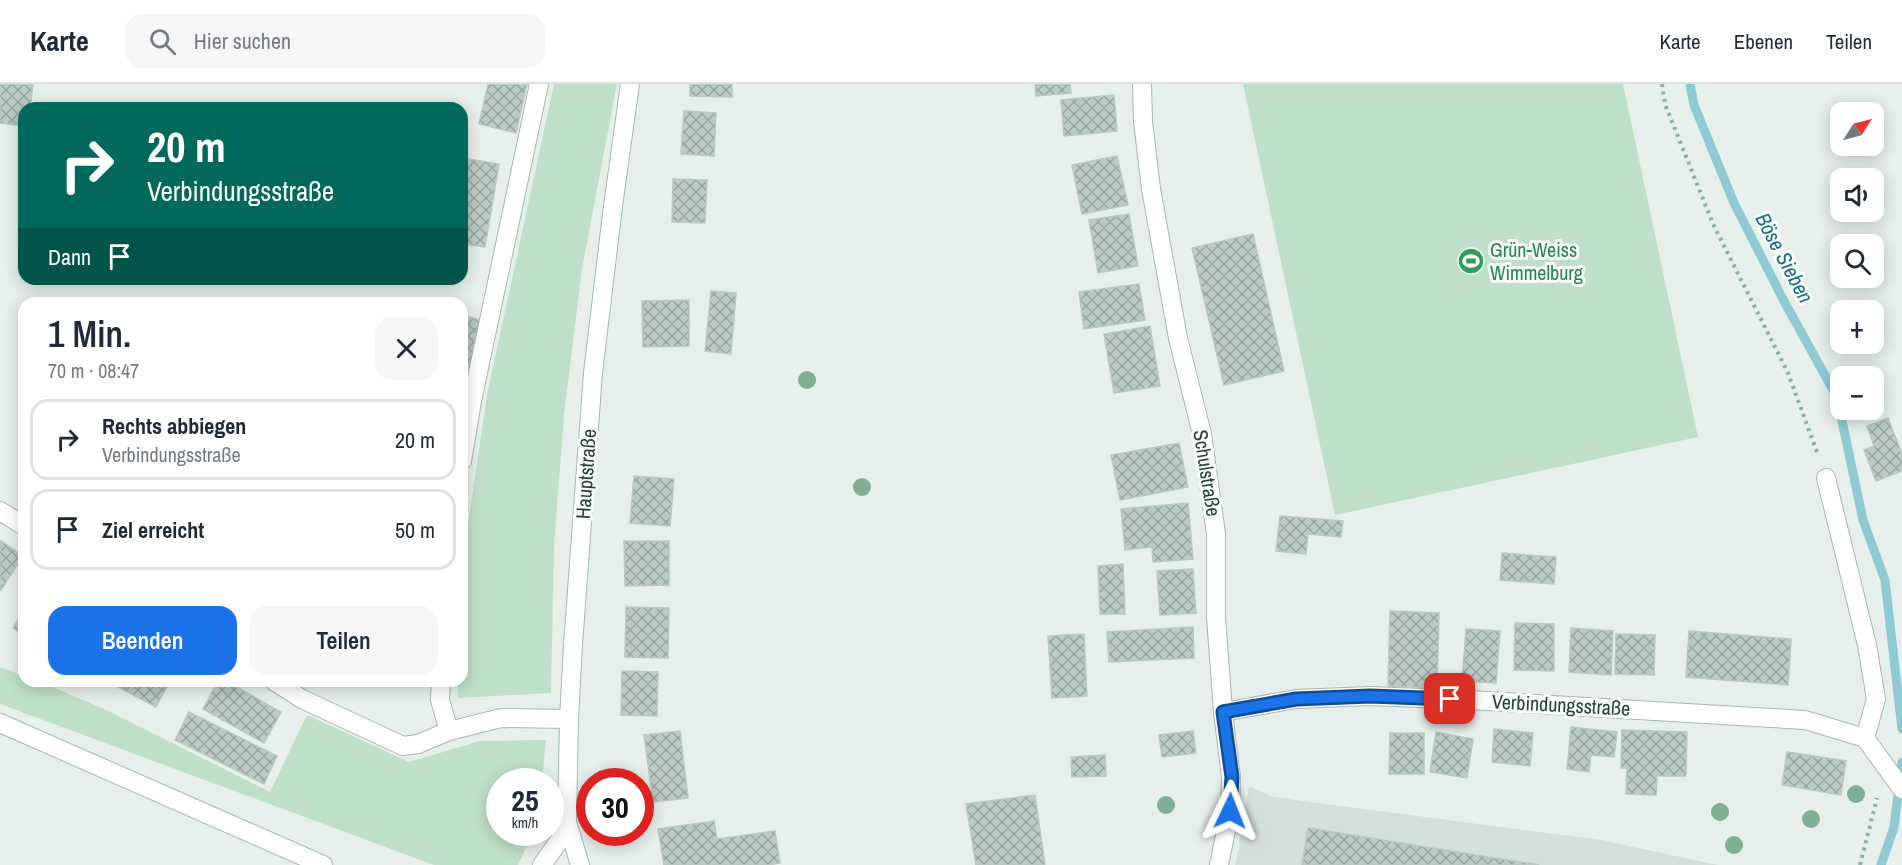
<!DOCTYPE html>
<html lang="de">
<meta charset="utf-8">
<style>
body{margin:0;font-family:"Archivo Narrow",sans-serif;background:#f6f6f7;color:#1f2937;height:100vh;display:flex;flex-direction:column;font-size:22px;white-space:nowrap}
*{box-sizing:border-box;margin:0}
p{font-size:20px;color:#747a83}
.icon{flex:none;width:33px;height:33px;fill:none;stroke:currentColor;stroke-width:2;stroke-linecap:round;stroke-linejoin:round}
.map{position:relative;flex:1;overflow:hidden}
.sheet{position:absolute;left:18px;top:213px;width:450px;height:390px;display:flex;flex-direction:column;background:#fff;border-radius:18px;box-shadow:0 3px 15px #0003}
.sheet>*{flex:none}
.banner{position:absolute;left:18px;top:18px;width:450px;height:183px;border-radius:18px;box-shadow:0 3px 15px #0003;background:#00695c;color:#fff;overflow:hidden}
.needle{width:39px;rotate:54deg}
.buttons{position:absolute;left:1830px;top:18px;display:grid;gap:12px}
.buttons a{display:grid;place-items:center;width:54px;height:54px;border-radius:12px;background:#fff;box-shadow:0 3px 15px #0003;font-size:30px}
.speed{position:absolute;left:486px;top:684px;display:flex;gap:12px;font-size:30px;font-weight:700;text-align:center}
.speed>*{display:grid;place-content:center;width:78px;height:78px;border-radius:50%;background:#fff;box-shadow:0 3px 15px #0003;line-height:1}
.speed small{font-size:15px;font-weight:400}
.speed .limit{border:9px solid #d22;background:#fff;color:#111}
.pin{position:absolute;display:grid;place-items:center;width:51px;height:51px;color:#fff;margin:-26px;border-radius:12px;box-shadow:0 3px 9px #0006}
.me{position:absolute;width:66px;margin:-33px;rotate:2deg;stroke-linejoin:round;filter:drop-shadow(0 0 4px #0008)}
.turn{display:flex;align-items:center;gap:21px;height:126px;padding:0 30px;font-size:27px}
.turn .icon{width:78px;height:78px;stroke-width:2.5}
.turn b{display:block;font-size:42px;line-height:51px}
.then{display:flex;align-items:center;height:57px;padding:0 30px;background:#0003;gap:12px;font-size:22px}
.round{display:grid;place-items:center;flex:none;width:63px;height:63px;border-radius:18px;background:#f6f6f7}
.headline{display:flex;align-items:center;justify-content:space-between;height:102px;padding:0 30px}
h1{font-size:36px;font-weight:600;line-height:45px}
.cta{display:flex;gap:12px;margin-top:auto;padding:12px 30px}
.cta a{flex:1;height:69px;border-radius:18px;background:#1a73e8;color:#fff;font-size:24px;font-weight:600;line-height:69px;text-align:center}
.cta a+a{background:#f6f6f7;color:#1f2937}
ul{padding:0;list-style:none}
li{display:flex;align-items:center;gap:18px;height:81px;margin:0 12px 9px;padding:0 18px;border:3px solid #e0e1e3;border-radius:18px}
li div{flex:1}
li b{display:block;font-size:22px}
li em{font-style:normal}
header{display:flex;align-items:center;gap:36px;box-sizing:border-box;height:84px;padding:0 30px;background:#fff;border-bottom:2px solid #e0e1e3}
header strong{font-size:28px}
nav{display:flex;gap:33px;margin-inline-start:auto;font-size:21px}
.search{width:420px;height:54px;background:#f6f6f7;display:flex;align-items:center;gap:15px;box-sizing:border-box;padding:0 21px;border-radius:18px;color:#747a83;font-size:22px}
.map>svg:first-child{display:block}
</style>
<header>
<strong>Karte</strong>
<div class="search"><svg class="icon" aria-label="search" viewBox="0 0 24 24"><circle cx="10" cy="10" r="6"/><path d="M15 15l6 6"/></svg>Hier suchen</div>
<nav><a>Karte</a><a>Ebenen</a><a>Teilen</a></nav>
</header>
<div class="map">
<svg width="1902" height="781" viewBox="0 0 1902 781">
<defs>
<pattern id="building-cross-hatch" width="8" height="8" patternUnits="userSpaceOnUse" patternTransform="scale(1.5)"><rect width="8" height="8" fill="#bbcac4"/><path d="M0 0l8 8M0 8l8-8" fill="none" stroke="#98a6a0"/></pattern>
</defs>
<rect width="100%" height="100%" fill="#e6efeb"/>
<!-- built -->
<path fill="#d4dfda" d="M1249,702L1273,713L1601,756L1718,781H1235L1238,769Z"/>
<!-- grass -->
<path fill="#bfe0c8" d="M554,0H617L582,185L564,331L554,461L551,609L458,614V597H462L463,476L487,311Z
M1243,0H1623L1698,353L1335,431Z
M0,583L24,592V597H38L102,624L270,708L307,631L409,678L480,657L546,656L542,697L500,698V748L533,749L518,781H434L0,620Z"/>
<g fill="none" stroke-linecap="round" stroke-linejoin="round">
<!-- stream -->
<path stroke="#8ec9d4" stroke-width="9" d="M1690,0L1694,21L1734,119L1785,219L1837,313L1863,436L1885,496L1902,645
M1881,781L1894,743L1902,678"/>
</g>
<!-- building -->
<path fill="url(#building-cross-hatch)" stroke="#b8c9c2" stroke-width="1.5" d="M0,0H33L30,24H24V42L0,39Z
M488,0H527L516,49L479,40Z
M690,0H732V13L690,12Z
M1035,0H1070L1071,9L1036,12Z
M1114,11L1117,47L1064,52L1061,16Z
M684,27L716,29L714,72L681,70Z
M1117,72L1128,121L1082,130L1072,81Z
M463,74L499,80L485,163L462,160Z
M673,95L707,96L705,139L672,138Z
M1129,130L1138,182L1098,189L1089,136Z
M1253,150L1284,287L1224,301L1192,164Z
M1139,200L1145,236L1084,245L1079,208Z
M711,207L736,209L731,270L705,267Z
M689,216V262L643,263L642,217Z
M462,231L481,236L466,293L462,292Z
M1150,242L1160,302L1114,309L1104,250Z
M1888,334L1902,370V387L1876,397L1864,366L1874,362L1867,342Z
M1179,359L1188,403L1120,416L1111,371Z
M634,392L674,395L670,442L630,439Z
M1188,419L1193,475L1153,478L1152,463L1125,466L1121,425Z
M1280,432L1343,437L1341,453L1308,450L1306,470L1276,467Z
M0,456L23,472L1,506L0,505Z
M624,457H669V501L625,502Z
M1502,469L1556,473L1554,500L1500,496Z
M1123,480L1125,530H1100L1098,482Z
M1193,485L1196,529L1160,531L1157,487Z
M626,523L669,524L668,574L625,573Z
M24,527V551L13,544Z
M1390,527L1439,529L1437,604L1388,602Z
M1515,539L1554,540V587L1514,586Z
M1193,543L1194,574L1109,578L1107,548Z
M1571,544L1613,547L1611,591L1569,588Z
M1466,545L1500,547L1496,599L1462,597Z
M1689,547L1791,555L1788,601L1686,593Z
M1084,550L1087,612L1052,614L1048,552Z
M1616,550L1655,551L1654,591L1615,590Z
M622,587L658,588L657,632L621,631Z
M119,597H170L156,623L116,602Z
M218,597H226L281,628L264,659L203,625Z
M189,628L277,672L264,700L175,656Z
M1571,643L1617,648L1614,673L1591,671L1589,688L1567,685Z
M1494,645L1533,649L1530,682L1492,678Z
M1622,646L1687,648L1686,692H1657L1656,711L1626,710L1627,684H1621Z
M680,647L688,714L653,718L644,651Z
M1193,647L1196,669L1162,673L1159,651Z
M1436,648L1473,655L1467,694L1430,688Z
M1390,649H1424V690H1389Z
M1787,668L1846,677L1841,711L1782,701Z
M1105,671L1106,692L1072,693L1071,673Z
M1035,711L1045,781H976L966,720Z
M714,737L717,755L775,747L780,779L768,781H664L658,745Z
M1308,744L1539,781H1302Z"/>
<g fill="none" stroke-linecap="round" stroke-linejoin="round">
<defs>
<path id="minor" d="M1142,0L1143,37L1151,105L1178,254L1202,350L1216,450V533L1223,628L1231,693L1230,727L1219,781
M462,377L472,317L539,0
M1826,394L1867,561L1876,615L1865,654
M0,427L24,442
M274,597L302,615L403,662L418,660L449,647L501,634L569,635
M441,597L440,616L449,647
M1223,628L1296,615L1370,612L1470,616L1805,636L1865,654L1902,705"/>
<path id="secondary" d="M0,639L323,781
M542,781L559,757L567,738
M580,781L567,738L569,635L573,561L593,289L613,122L630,0"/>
</defs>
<!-- minor casing -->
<use href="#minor" stroke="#a8b8b2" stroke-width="20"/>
<!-- secondary casing -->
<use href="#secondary" stroke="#a4bbb3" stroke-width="20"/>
<!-- path -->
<path stroke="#86b3a5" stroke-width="4" stroke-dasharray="3 4.5" stroke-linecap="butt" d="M1662,0L1665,20L1713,140L1788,289L1818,371
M1860,781L1877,714"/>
<!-- minor -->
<use href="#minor" stroke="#fff" stroke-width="18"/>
<!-- secondary -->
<use href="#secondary" stroke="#fff" stroke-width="18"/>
</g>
<!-- trees -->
<g fill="#80af93">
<circle cx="807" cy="296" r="9"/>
<circle cx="862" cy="403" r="9"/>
<circle cx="1856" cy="710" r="9"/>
<circle cx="1166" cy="721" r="9"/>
<circle cx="1720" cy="728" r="9"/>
<circle cx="1811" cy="735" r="9"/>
<circle cx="1734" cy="761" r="9"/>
</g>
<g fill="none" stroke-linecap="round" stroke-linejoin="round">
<defs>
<path id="route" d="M1230,727L1232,693L1223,628L1296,615L1370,612L1450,615"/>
</defs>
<!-- route casing -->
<use href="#route" stroke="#114b97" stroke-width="15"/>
<!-- route -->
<use href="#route" stroke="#1a73e8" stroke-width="10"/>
</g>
<!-- icons -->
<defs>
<symbol id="stadium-disc" viewBox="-11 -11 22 22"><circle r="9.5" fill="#2e9e5b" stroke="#f7fbf9"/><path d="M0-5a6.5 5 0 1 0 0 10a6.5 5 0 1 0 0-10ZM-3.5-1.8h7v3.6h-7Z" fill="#fff"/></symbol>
</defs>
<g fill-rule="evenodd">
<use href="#stadium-disc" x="1456" y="162" width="30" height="30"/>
</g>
<g text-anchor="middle" stroke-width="6" stroke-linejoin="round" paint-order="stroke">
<!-- leisure labels -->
<g font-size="20" fill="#27864d" stroke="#f7fbf9" text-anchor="start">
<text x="1490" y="173">Grün-Weiss<tspan x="1490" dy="23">Wimmelburg</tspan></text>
</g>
<!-- street labels -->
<g font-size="20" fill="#24423a" stroke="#f7fbf9">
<text transform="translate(1207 389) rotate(81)" y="7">Schulstraße</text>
<text transform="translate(586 390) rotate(-86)" y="7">Hauptstraße</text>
<text transform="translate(1561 621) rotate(3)" y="7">Verbindungsstraße</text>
</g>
<!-- water labels -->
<g font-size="21" font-style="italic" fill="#1c6f80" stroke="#f7fbf9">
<text transform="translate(1784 174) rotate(62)" y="7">Böse Sieben</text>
</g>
</g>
</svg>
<div class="buttons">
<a><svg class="needle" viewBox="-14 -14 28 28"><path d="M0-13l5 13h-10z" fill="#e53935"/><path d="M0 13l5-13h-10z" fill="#747a83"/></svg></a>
<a><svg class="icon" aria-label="sound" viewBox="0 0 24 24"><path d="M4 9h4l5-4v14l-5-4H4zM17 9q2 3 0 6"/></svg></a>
<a><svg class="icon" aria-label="search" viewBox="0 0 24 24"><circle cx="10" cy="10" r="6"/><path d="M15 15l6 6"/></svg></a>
<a>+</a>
<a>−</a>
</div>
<div class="speed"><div>25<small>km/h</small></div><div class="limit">30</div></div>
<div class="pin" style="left:1450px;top:615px;background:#d93025"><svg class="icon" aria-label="arrive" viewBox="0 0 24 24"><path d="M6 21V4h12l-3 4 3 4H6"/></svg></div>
<svg class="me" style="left:1230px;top:727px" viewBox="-20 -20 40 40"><path d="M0-17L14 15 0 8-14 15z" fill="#1a73e8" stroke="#fff" stroke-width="4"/></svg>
<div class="banner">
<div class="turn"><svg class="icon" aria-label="right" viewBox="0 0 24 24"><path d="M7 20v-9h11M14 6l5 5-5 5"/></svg><div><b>20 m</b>Verbindungsstraße</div></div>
<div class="then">Dann<svg class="icon" aria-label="arrive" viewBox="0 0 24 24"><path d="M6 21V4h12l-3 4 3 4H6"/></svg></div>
</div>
<section class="sheet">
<div class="headline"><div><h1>1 Min.</h1><p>70 m · 08:47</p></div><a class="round"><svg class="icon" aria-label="close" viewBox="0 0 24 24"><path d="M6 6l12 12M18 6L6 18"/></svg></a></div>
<ul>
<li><svg class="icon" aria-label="right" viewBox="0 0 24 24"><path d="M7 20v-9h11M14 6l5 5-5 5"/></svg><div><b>Rechts abbiegen</b><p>Verbindungsstraße</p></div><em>20 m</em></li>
<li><svg class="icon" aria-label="arrive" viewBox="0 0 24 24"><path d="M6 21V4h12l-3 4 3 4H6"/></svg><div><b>Ziel erreicht</b></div><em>50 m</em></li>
</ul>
<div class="cta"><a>Beenden</a><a>Teilen</a></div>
</section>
</div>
